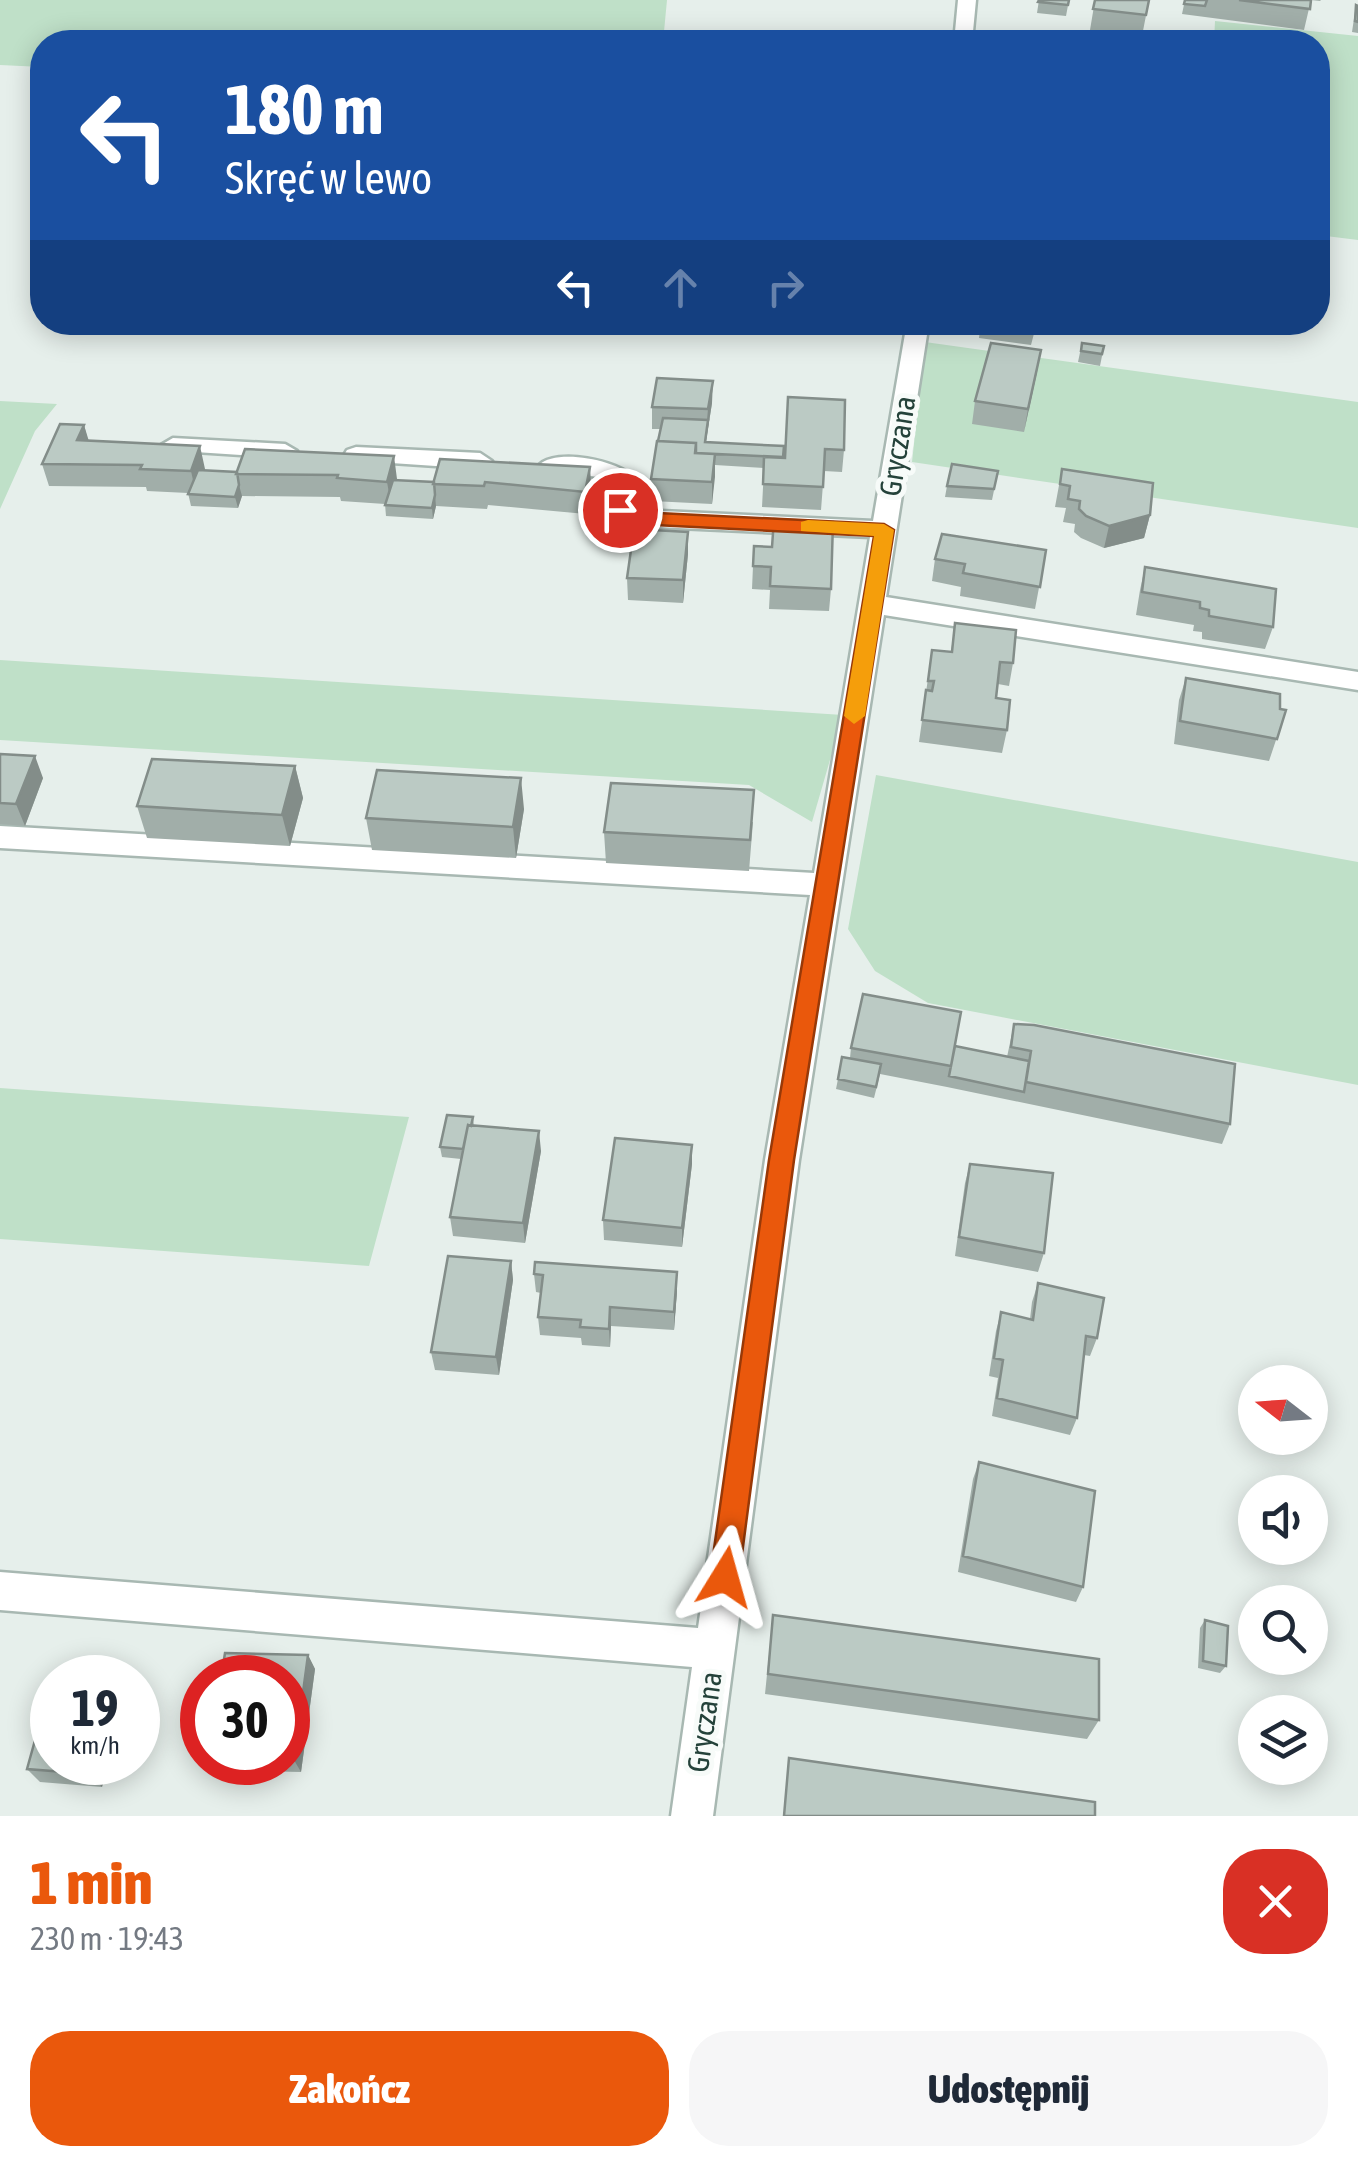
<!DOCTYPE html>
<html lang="pl">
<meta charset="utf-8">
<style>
body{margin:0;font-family:"Asap Condensed",sans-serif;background:#f6f6f7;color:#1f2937;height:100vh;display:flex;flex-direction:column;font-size:38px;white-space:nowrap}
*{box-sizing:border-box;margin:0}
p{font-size:32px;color:#747a83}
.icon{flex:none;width:55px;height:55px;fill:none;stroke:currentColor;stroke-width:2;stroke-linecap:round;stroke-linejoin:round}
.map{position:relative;height:1816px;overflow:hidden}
.drawer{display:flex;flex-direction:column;background:#fff;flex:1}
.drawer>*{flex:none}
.guide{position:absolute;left:30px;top:30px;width:1300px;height:305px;border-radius:40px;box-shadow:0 5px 25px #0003;background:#1a4fa0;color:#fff;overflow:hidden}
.needle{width:65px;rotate:287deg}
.tools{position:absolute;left:1238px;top:1365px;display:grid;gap:20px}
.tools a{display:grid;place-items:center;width:90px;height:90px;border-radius:50%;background:#fff;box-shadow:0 5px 25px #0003;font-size:50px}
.speed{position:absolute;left:30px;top:1655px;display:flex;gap:20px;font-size:50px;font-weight:700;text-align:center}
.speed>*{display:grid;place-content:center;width:130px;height:130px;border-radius:50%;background:#fff;box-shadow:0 5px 25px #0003;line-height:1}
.speed small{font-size:25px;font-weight:400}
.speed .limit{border:15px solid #d22;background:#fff;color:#111}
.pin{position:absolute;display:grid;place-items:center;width:85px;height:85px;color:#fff;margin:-42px;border:5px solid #fff;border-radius:50%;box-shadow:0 2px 10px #0007}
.me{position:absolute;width:110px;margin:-55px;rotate:8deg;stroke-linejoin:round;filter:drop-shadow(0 0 8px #0008)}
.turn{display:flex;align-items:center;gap:35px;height:210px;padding:0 30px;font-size:45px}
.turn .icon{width:130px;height:130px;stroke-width:2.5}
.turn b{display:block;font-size:70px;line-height:85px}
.lanes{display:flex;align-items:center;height:95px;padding:0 30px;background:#0003;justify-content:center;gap:50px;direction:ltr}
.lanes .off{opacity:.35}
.round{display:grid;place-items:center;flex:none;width:105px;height:105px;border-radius:40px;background:#f6f6f7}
.headline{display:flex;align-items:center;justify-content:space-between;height:170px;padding:0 30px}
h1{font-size:60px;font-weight:800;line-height:75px;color:#ea580c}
.primary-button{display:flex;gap:20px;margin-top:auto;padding:20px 30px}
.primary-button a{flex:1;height:115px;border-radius:40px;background:#ea580c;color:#fff;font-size:40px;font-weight:800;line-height:115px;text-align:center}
.primary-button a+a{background:#f6f6f7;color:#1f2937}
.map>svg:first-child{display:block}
</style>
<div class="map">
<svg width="1358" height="1816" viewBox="0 0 1358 1816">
<rect width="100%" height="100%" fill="#e6efeb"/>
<!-- green -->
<path fill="#bfe0c8" d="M0,0H667L663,42H42V67L0,65Z
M1215,21L1358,36V240L1318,235V42H1214Z
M925,342L1358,402V528L912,462Z
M0,401L57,404L35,431L0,509Z
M0,660L843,715L812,822L749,785L0,740Z
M876,775L1358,862V1085L928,1003L875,971L848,929Z
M0,1088L409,1117L369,1266L0,1239Z"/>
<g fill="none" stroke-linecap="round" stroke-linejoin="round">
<defs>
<path id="minor" d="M958,0H976L972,42H954Z
M907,322H929L886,597L1358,672V690L884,615L799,1160L713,1816H671L692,1667L0,1610V1572L698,1628L765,1160L810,895L0,848V826L814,873L870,537L635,526L608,510L610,481C589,470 555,482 539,465C556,448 619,460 634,478L633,506L640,510L873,521Z
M173,438L285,444L297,451L285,458L165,450L161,445Z
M356,447L480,453L492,461L480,469L347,460L344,455L347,450Z"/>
</defs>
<!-- minor casing -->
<use href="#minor" stroke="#a8b8b2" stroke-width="5"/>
<!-- minor -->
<use href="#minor" fill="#fff" fill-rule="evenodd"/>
</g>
<!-- wall -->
<path fill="#a1aea9" d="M1039,0H1069L1066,16L1037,13Z
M1095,0H1149L1142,36L1090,30Z
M1185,0H1321L1320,1L1311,0L1304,30L1182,14Z
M1356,5L1358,6V33L1352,32Z
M981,322H1037L1031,345L979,338Z
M1082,343L1104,346L1100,366L1078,362Z
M1041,350L1024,432L972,424L975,401Z
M788,397L844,450L842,472L824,471L821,510L762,507L764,468L715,465L712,504L652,501L651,479L661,429H652V407L712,403L706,442L785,458Z
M84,425L88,441L205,469V470L237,472L245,449L397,479V480L434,482L590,467L591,489L586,514L488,505L487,509L436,506L433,519L386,516L385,504L341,501L340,497L242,496L238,508L191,506L188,493L147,491L146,487L49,486L42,464Z
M1062,469L1150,515L1144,538L1104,548L1081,538L1074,532L1075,524L1063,522L1066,508L1055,507Z
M998,471L992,500L945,497L947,486Z
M688,532V554L683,603L628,600L627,578Z
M772,547L831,589L829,611L769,609L770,590L752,589L753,566Z
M1046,550L1035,609L960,596L961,587L932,581L935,559Z
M1145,567L1273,627L1265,649L1202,639V632L1193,631L1194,625L1136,615L1140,590Z
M955,623L1013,663L1009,686L998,684L996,698L1007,730L1002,753L919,742L932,650L951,652Z
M1186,678L1286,710L1269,761L1174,744L1179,700Z
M0,754L43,778L25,826L0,824Z
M295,766L303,798L290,846L147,838L137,806Z
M524,809L516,858L372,850L366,818Z
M753,822L749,871L606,863L604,832Z
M1014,1024L1230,1124L1222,1144L947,1087L880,1074L874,1098L836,1089L838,1079L850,1058L851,1048L954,1051L1007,1057Z
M473,1117L474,1126L541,1151L525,1243L453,1236L450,1217L461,1159L442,1157L440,1147Z
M692,1145V1164L682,1247L604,1240L603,1220Z
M970,1164L1044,1253L1038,1272L955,1256L965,1183Z
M511,1261L513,1280L499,1375L435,1370L431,1352Z
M534,1274L677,1291L674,1330L611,1326L610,1347L582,1345L581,1338L540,1335L538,1317L541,1293L536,1292Z
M1038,1283L1097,1338L1090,1356L1084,1355L1077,1418L1070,1435L992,1416L998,1378L989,1376L996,1331L1001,1312L1030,1319L1032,1302Z
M979,1462L1083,1587L1076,1602L958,1572L973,1479Z
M773,1615L1099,1720L1087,1739L765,1694Z
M1205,1620L1226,1666L1220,1673L1198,1668L1200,1628Z
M308,1655L315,1669L301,1772L215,1770L210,1762H288V1678Z
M54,1672L115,1676L116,1678H52V1762H108L102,1787L40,1782L27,1769Z"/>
<!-- shaded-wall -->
<path fill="#838d89" d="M1041,350L1037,372L1024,432L1028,409Z
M713,381L712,403L704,453L708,409Z
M84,425L91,448L77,440Z
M200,446L205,469L196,494L191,471Z
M715,454V477L712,504V482Z
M394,456L397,479L391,504L387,482Z
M590,467L591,489L586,514L585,492Z
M239,485L242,496L238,508L235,497Z
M435,495L436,506L433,519L432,508Z
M1150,515L1144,538L1104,548L1109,526Z
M688,532V554L683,603V580Z
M35,756L43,778L25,826L16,804Z
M295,766L303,798L290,846L282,815Z
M521,778L524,809L516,858L513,827Z
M539,1131L541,1151L525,1243L523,1223Z
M692,1145V1164L682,1247V1228Z
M511,1261L513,1280L499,1375L496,1357Z
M677,1272V1291L674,1330V1312Z
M610,1307L611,1326L610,1347L609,1329Z
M308,1655L315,1669L301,1772L294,1760Z
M93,1762H108L102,1787L90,1774Z"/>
<!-- building -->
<path fill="#bbcac4" stroke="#838d89" stroke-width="2.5" d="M1039,0H1069L1068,5L1038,2Z
M1095,0H1149L1146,15L1093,9Z
M1185,0H1207L1205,6L1184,4Z
M1239,0H1311L1310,9Z
M1356,5L1358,6V22L1355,21Z
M991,343L1041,350L1028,409L975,401Z
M1082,343L1104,346L1102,354L1081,351Z
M657,378L713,381L708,409L652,407Z
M788,397L845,400L844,450L825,449L823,487L763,484L764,457L785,458Z
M663,418L708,420L705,442L784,446L783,457L696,453V443L658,441Z
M60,424L84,425L77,440L200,446L191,471L140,469L142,465L42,464Z
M657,441L696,443L695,453L715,454L712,482L651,479Z
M245,449L394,456L387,482L337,478L338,475L236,474Z
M440,459L590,467L585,492L485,482L484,486L433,484Z
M952,464L998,471L994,489L947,486Z
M1062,469L1153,483L1150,515L1109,526L1086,516L1079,509L1080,501L1068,499L1070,486L1060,484Z
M198,470L237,472L239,485L235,497L188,494Z
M393,480L434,482L435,495L432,508L385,505Z
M774,519L833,522L831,589L770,586L771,567L753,566L754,546L772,547Z
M634,529L688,532L683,580L627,578Z
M942,534L1046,550L1040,587L963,573L965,564L935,559Z
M1145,567L1276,589L1273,627L1209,616V610L1200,608V602L1142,592Z
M955,623L1016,630L1013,663L1000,662L996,698L1010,700L1007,730L922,720L926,690L932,691L934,681H928L932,650L952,652Z
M1186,678L1280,694V709L1286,710L1277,739L1180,721Z
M0,754L35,756L16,804L0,803Z
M152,759L295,766L282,815L137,806Z
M377,770L521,778L513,827L366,818Z
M611,783L754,790L750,840L604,832Z
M863,994L961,1012L951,1066L851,1048Z
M1014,1024L1034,1025L1235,1064L1230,1124L1026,1082L1031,1051L1011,1047Z
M955,1046L1029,1061L1024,1092L949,1076Z
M842,1057L881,1064L876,1087L838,1079Z
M447,1115L473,1117L471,1126L468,1125L463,1149L440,1147Z
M468,1125L539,1131L523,1223L450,1217Z
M615,1138L692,1145L682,1228L603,1220Z
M970,1164L1053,1173L1044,1253L959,1237Z
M448,1256L511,1261L496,1357L431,1352Z
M535,1262L677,1272L674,1312L610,1307L609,1329L580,1327L581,1320L538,1317L543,1275L534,1274Z
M1038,1283L1104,1298L1097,1338L1086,1336L1077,1418L997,1398L1003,1360L994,1358L1001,1312L1033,1320Z
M979,1462L1095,1491L1083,1587L963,1556Z
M773,1615L1099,1659V1720L768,1674Z
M1205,1620L1228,1626L1226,1666L1203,1661Z
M225,1653L308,1655L294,1760H288V1678H221Z
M54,1672L115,1676V1678H52V1762H93L90,1774L27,1769Z
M789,1758L1095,1802V1816H784Z"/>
<!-- route -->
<path fill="#ea580c" stroke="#983908" stroke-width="2.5" d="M620,504L638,512L884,524L894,530L794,1160L739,1577L735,1588L725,1592L714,1588L710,1577L769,1160L874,536L635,524L610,510Z"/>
<!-- slow -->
<path fill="#f59e0b" d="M808,520L884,524L894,530L865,716L854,724L844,716L874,536L801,531V522Z"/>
<g text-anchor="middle" stroke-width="10" stroke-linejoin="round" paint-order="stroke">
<!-- street labels -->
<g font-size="30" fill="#24423a" stroke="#f7fbf9">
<text transform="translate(898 446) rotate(-81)" y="10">Gryczana</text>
<text transform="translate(705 1722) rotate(-82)" y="10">Gryczana</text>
</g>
</g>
</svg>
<div class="tools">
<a><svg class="needle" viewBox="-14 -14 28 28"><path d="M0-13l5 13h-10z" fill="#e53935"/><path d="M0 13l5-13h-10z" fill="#747a83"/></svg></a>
<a><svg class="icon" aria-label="sound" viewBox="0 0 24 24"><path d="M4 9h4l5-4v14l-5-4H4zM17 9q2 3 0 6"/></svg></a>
<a><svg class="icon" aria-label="search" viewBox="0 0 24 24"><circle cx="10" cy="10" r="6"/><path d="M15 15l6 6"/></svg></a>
<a><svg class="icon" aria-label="layers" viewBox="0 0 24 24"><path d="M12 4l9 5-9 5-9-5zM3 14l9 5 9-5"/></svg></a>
</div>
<div class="speed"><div>19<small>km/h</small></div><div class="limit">30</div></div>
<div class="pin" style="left:620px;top:510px;background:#d93025"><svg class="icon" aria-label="arrive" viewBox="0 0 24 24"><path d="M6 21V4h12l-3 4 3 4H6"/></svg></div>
<svg class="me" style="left:725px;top:1577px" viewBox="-20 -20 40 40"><path d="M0-17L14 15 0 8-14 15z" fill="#ea580c" stroke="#fff" stroke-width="4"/></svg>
<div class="guide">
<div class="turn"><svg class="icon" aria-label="left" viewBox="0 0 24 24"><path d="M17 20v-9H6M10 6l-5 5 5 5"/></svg><div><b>180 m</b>Skręć w lewo</div></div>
<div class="lanes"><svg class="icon" aria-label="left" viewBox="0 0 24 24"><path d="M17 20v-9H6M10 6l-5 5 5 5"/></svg><svg class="icon off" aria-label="ahead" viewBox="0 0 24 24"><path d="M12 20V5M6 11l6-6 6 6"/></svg><svg class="icon off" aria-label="right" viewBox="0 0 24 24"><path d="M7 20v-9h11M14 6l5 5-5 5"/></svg></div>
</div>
</div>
<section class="drawer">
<div class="headline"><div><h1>1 min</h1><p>230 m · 19:43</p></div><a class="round" style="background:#d93025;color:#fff"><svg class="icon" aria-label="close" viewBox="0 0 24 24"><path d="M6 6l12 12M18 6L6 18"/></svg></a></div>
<div class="primary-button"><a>Zakończ</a><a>Udostępnij</a></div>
</section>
